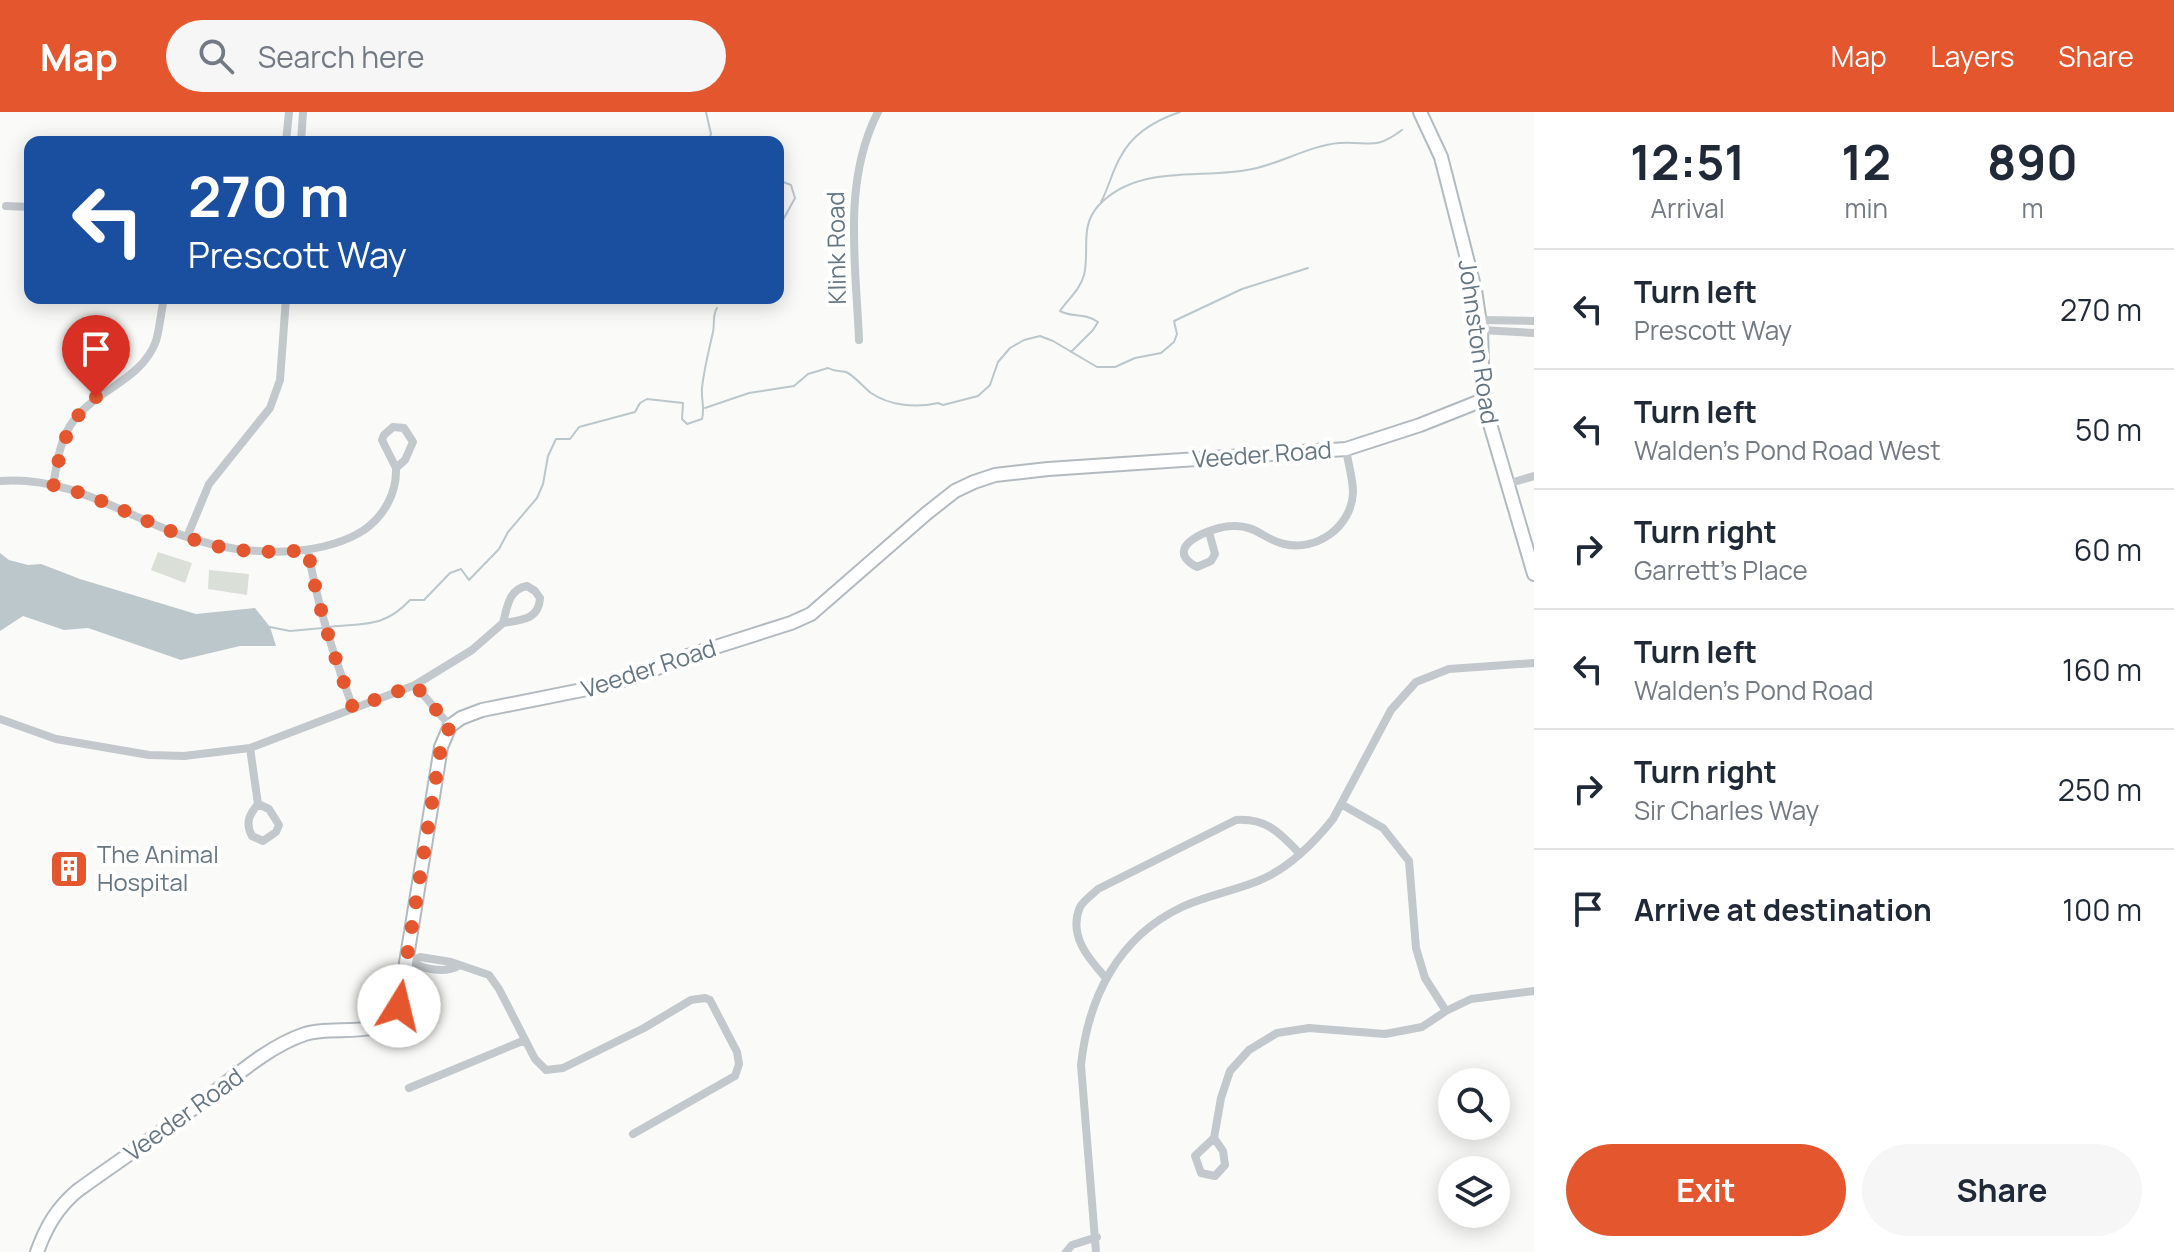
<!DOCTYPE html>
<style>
body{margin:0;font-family:Manrope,sans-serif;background:#f6f6f7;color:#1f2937;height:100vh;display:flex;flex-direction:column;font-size:30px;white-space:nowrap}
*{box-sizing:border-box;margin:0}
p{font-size:26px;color:#747a83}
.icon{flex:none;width:44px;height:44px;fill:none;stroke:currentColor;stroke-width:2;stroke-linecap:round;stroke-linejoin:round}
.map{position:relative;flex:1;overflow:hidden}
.side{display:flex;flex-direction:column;background:#fff;width:640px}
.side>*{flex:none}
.banner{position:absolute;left:24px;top:24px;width:760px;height:168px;border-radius:16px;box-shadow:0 4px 20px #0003;background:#1a4fa0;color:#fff;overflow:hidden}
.controls{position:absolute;left:1438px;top:956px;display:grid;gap:16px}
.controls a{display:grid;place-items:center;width:72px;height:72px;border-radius:50%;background:#fff;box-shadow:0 4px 20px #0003;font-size:40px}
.pin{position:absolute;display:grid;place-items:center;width:68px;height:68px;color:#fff;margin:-82px -34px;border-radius:50% 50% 50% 0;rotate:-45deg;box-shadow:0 0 8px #0007}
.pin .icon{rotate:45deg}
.me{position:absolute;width:88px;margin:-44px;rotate:9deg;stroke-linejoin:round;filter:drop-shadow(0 0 6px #0008)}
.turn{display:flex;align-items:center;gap:28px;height:168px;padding:0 32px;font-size:36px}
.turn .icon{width:104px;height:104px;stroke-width:2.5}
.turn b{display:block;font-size:56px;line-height:68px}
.eta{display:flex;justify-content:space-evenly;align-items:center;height:136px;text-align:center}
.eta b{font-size:48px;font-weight:700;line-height:56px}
.primary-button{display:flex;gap:16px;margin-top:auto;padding:16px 32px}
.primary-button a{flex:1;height:92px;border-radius:48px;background:#e4572e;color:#fff;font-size:32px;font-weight:700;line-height:92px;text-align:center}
.primary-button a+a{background:#f6f6f7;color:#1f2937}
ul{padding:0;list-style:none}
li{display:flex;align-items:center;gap:24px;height:120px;padding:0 32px;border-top:2px solid #e0e1e3}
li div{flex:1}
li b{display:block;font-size:30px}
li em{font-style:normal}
header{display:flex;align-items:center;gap:48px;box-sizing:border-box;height:112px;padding:0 40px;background:#e4572e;color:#fff}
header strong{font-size:38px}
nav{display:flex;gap:44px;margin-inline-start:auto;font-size:28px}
.search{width:560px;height:72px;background:#f6f6f7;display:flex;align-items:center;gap:20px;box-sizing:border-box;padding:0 28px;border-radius:44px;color:#747a83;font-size:30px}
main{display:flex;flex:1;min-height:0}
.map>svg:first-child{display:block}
</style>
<header>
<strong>Map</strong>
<div class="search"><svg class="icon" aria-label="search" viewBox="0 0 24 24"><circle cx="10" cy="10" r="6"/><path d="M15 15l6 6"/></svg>Search here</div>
<nav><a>Map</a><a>Layers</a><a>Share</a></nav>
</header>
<main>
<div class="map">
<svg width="1534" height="1140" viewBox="0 0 1534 1140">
<rect width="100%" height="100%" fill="#fafaf8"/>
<!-- green -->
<path fill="#dadfd7" d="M158,440L192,451L185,471L151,458Z
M209,458L249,462L247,483L208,477Z"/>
<!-- water -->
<path fill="#bbc7cb" d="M0,441L9,448L28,453L41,452L80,467L196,502L255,496L270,515L276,534H240L181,548L88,516L64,518L23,504L0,519Z"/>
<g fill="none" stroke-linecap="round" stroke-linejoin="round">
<!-- stream -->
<path stroke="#bbc7cb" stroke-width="2" d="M706,0L711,22L708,30
M778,68L791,73L795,86L778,117
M1101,90C1109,75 1112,59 1121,44C1133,21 1156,8 1180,0
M703,186L707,190
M1071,240L1093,218L1098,210C1083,200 1073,206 1060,199C1068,187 1080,178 1084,163C1090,139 1079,114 1099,93C1140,50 1205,69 1257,56C1282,50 1313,33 1339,31C1370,29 1374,39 1402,18
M705,296L749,281L794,274L808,262L828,256C835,260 839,258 846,260C855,264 863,275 871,281C890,294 916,296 938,291L943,293L978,284L990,273L998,250L1010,236L1024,228L1040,224L1053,229L1097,255H1115L1135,246L1161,241L1174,230L1177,222L1174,209L1242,177L1308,156
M270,515L290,519L323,516
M329,515C364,511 384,516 410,488H424L450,461L461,457L469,468L499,437L508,420L537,386L543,372L548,344L556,327H570L579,315L635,300L640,291L647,287L683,291L682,307L687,312L702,307C705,296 701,287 702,276C704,257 709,238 713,220C715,211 712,204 717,196"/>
<defs>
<path id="secondary" d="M1420,0L1441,45L1475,178L1481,218L1483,288L1534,462
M37,1140C46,1115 57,1096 77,1079C117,1050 158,1023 198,993C230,969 266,935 305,922C336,912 383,930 399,894L441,635L450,614L461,606L482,598L607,573L646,561L681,546L791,511L811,502L927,401L955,379L974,370L995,363L1048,357L1346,337L1420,313L1483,288"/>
</defs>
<!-- secondary casing -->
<use href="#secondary" stroke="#b3babf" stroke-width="16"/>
<!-- street -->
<path stroke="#c3c8cc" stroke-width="8" d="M286,30L289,0
M301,30L303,0
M6,94L30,95
M1480,208L1534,209
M1481,218L1534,221
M859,228C856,152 842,70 878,0
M393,315L404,316L413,330L405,348L396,356L382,328L384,323Z
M0,369C64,364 112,396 168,418C209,435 250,442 294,439C317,437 344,431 364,418C384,404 397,381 396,356
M1507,372L1534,364
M53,373C57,354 59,331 70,314C92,278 141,270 156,229C160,215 161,200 164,186
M1209,420L1215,442L1211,449L1197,455C1159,435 1213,414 1233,414C1256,413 1263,427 1284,432C1316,440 1352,415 1353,380C1353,367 1348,351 1346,337
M187,425L209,372L270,296L280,268L286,186
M308,438C317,493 334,544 353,596
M527,474L535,479L540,486C539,508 521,508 503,511C507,495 509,477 527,474Z
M415,573L450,614
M0,607L56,627L149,643L184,644L250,636L415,573L472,538L503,511
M250,636L258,692C249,703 245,711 252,724L263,729L276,720L279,713L269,697L258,692
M1341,692L1383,716L1409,749L1416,836L1425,866L1446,899
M405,848L412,849L420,845L451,850L489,863L499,877L535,947L546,958L563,956L644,916L691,888L705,886L710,888L737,940L739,952L735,964L633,1022
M412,849C422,858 446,861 458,854
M1105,865C1088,846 1068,823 1080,795C1083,789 1093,782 1098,777L1236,708C1267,706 1280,721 1300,742
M409,976L525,928
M1214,1026L1223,1039L1225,1053L1215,1064L1201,1061L1195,1044L1214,1026L1221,986L1230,959L1249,938L1277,921L1309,916L1385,922L1422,915L1446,899L1471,887L1534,879
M1066,1140L1072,1133L1097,1125
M1096,1140L1081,953C1088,886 1118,825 1182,795C1206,784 1233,779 1258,769C1288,757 1313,732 1333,707L1391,598L1416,570L1449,557L1534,551"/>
<!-- secondary -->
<use href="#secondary" stroke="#fff" stroke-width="12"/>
</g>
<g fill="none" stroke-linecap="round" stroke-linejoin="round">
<!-- route -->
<path stroke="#e4572e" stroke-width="14" stroke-dasharray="0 25.2" d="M96,285C65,312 62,334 53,373C104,385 148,413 198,429C235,441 270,441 308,438C317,493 334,544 353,596L415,573L450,614L441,635L399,894"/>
</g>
<!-- icons -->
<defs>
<symbol id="building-square" viewBox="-11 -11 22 22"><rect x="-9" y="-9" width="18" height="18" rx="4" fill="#e4572e" stroke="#fff"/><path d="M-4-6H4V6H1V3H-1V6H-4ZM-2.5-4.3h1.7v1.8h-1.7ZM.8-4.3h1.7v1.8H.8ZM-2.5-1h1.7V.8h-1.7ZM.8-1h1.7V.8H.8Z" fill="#fff"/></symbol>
</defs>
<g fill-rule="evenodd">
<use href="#building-square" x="47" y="735" width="44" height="44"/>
</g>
<g text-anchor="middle" stroke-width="8" stroke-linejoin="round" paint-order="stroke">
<!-- street labels -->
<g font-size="24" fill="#657683" stroke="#fff">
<text transform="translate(837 136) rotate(-91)" y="8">Klink Road</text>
<text transform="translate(1478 230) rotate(82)" y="8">Johnston Road</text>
<text transform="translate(1262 343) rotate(-4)" y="8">Veeder Road</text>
<text transform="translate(649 557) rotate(-18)" y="8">Veeder Road</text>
<text transform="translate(184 1003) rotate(-36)" y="8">Veeder Road</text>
</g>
<!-- poi labels -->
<g font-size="24" fill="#657683" stroke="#fff" text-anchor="start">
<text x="97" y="751">The Animal<tspan x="97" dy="28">Hospital</tspan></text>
</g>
</g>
</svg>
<div class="controls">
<a><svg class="icon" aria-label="search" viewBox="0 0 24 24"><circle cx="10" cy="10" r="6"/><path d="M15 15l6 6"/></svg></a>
<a><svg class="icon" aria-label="layers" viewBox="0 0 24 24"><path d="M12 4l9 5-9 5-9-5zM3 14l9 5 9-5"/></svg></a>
</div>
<div class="pin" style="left:96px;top:285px;background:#d93025"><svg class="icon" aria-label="arrive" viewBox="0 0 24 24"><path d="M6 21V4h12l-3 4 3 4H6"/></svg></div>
<svg class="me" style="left:399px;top:894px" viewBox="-20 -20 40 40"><circle r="19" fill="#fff"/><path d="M0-13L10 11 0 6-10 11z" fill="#e4572e"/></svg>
<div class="banner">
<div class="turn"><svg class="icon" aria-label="left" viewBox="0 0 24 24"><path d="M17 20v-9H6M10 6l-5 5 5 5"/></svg><div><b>270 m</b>Prescott Way</div></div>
</div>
</div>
<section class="side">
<div class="eta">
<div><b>12:51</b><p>Arrival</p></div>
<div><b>12</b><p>min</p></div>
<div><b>890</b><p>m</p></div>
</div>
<ul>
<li><svg class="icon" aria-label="left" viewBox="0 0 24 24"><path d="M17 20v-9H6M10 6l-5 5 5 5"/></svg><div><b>Turn left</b><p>Prescott Way</p></div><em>270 m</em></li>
<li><svg class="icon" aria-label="left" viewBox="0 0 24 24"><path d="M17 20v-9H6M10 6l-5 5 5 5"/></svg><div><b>Turn left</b><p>Walden's Pond Road West</p></div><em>50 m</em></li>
<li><svg class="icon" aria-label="right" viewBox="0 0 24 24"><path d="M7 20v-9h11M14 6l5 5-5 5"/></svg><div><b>Turn right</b><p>Garrett's Place</p></div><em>60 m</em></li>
<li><svg class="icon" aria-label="left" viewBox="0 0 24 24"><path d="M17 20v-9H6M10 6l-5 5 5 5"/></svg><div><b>Turn left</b><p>Walden's Pond Road</p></div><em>160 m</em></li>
<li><svg class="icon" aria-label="right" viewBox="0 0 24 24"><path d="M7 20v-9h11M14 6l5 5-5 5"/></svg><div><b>Turn right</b><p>Sir Charles Way</p></div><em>250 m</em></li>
<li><svg class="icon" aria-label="arrive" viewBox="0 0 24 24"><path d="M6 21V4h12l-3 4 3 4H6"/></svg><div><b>Arrive at destination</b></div><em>100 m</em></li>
</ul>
<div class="primary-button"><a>Exit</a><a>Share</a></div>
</section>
</main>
